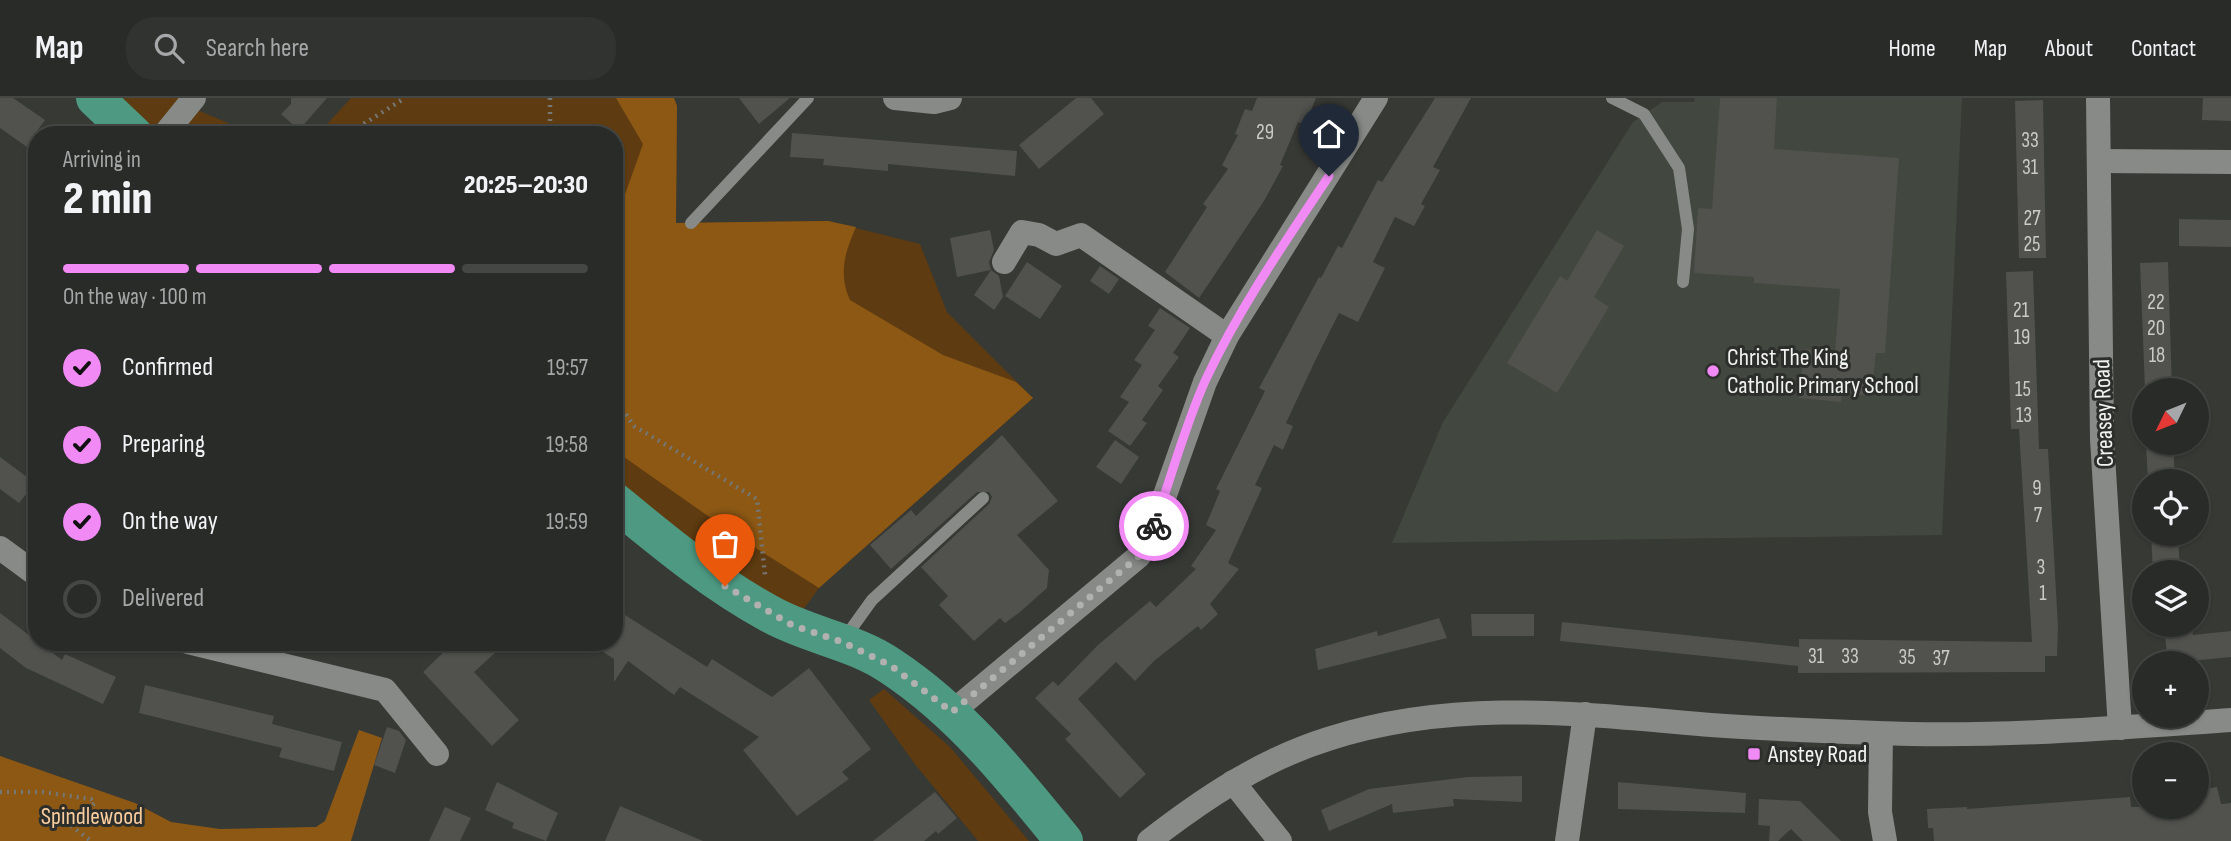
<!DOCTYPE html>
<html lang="en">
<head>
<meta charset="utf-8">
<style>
  body { margin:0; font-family:"Sofia Sans Condensed",sans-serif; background:#313330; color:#f1f3f6; height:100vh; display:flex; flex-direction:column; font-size:26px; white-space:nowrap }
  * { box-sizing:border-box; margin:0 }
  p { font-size:23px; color:#a5a7a8 }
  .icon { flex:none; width:38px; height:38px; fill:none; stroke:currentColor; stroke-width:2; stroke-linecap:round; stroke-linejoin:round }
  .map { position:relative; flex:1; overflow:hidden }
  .drawer { position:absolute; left:28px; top:28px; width:595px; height:525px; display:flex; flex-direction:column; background:#292b28; border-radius:28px; box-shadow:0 2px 5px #0004,0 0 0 2px #454745 }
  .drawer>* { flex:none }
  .needle { width:46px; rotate:227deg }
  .controls { position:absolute; left:2132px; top:280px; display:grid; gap:14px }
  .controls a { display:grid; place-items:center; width:77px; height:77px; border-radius:50%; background:#292b28; box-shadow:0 2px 5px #0004,0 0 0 2px #454745; font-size:35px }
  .pin { position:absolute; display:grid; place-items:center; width:60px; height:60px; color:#fff; margin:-72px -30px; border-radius:50% 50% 50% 0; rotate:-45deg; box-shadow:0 0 7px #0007 }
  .pin .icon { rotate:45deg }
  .courier { position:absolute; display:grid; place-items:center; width:70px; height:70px; margin:-35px; border:5px solid #f18af4; border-radius:50%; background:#fff; color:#222; box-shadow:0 2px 9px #0007 }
  .overview em { font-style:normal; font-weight:800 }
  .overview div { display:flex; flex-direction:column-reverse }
  .overview { display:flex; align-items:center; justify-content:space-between; height:119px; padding:0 35px }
  h1 { font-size:46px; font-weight:800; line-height:52px }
  .bar { display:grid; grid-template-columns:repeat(4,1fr); gap:10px 7px; align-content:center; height:84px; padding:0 35px }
  .bar i { height:9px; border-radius:5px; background:#454745 }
  .bar .selected { background:#f18af4 }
  .bar p { grid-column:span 4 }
  ol { padding:0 35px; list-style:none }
  li { display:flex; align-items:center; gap:21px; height:77px }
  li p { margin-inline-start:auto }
  li .icon { padding:7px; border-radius:50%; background:#f18af4; color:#111; stroke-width:4 }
  li:last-child { color:#a5a7a8 }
  li i { width:38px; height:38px; border:4px solid #454745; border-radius:50% }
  header { display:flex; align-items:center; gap:42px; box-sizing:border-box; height:98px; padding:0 35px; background:#292b28; border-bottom:2px solid #454745 }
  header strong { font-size:33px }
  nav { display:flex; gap:38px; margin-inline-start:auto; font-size:24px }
  .search { width:490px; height:63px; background:#313330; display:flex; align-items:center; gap:18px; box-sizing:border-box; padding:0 24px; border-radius:28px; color:#a5a7a8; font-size:26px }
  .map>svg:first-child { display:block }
  .built { fill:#42473f }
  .green { fill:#5e3b10 }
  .forest { fill:#8c5814 }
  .building { fill:#51514d }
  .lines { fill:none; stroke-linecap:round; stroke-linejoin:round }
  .path { stroke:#757774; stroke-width:4.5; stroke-dasharray:2 5; stroke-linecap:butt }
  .lane { stroke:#878a86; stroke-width:12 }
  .street { stroke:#878a86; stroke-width:24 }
  .primary { stroke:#4d9982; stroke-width:38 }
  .done { stroke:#b1b2af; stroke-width:7; stroke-dasharray:0 12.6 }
  .route { stroke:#f18af4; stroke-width:9 }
  .poi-dot { fill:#f18af4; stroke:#2c2e2b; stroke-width:2.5 }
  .labels { text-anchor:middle; stroke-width:6; stroke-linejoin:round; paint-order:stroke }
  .number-label { font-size:21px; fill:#cacac8 }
  .poi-label { font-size:24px; fill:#f2f3f1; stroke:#2c2e2b; text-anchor:start }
  .street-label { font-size:24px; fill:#f2f3f1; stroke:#2c2e2b }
  .park-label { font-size:24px; fill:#facd9e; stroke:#2c2e2b }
</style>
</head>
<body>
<header>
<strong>Map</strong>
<div class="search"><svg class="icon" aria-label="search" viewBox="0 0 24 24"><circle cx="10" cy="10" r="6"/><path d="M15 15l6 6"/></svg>Search here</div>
<nav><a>Home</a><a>Map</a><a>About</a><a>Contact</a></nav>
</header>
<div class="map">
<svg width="2231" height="743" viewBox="0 0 2231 743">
  <rect width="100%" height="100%" fill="#373935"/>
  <polygon class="built" points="1695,0 1962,0 1942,437 1392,445 1443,324 1633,24 1662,4 1694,4"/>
  <g class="green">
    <polygon points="95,0 180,0 188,8 256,37 134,37"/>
    <polygon points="351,0 674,0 677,8 676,125 828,123 920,146 947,214 1033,300 819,490 792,527 614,403 614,37 317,37"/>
    <polygon points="884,591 950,649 1029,743 978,743 914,665 869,602"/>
  </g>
  <g class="forest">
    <path d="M616 0H674L677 8 676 125 828 123 856 129C845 154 838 176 850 202L943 257 1016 284 1033 300 819 490 735 437 614 352V109L623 102 643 46Z"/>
    <polygon points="359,632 382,640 351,743 0,743 0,658 135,705 171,724 220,731 316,729 325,723"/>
  </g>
  <g class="building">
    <polygon points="0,0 13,0 45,22 37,33 37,56 0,30"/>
    <polygon points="291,0 327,0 299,32 281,16 291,6"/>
    <polygon points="739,0 790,0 759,26"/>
    <polygon points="1076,0 1091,0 1104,16 1039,71 1019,47"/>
    <polygon points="1257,0 1316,0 1305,27 1298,24 1280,67 1283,68 1264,103 1199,200 1165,174 1207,109 1203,106 1228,71 1222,67 1238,37 1235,36 1245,11 1252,13"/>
    <polygon points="1435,0 1471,0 1433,69 1440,72 1421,106 1425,108 1414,128 1395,119 1373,164 1385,170 1358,224 1339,215 1315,263 1286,325 1293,328 1283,352 1274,347 1255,387 1262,390 1228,465 1239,471 1210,506 1218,516 1201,532 1198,528 1154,563 1135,583 1116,564 1078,601 1146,676 1120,700 1065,641 1071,636 1035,600 1053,583 1058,588 1098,547 1150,503 1156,509 1196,471 1191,468 1216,432 1206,427 1220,393 1216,391 1265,293 1259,290 1319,179 1321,180 1338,148 1342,150 1378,82 1382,84"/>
    <polygon points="1720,0 1777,0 1774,51 1899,60 1885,255 1876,255 1871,298 1842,295 1841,304 1799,300 1804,251 1835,254 1840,191 1754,185 1754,179 1694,175 1698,110 1712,111"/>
    <polygon points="2203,0 2231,0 2231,23 2202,22"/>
    <polygon points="2043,2 2046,160 2019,160 2015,3"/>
    <polygon points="792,35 1017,53 1015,78 888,66 888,73 823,67 824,61 790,59"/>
    <polygon points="2179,121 2231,122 2231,149 2179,148"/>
    <polygon points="990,132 994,152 989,164 991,172 999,178 1003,199 994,212 974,197 991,172 957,179 950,140"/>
    <polygon points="1597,132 1624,148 1594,199 1609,209 1557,295 1507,265 1560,178 1567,183"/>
    <polygon points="1027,164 1062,188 1040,221 1005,198"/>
    <polygon points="2168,164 2172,292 2145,292 2140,165"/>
    <polygon points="1100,168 1119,181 1109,196 1090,183"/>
    <polygon points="2033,173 2039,351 2048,351 2058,529 2057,558 2045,558 2045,574 1798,575 1798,568 1560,543 1562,524 1799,549 1799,541 2032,544 2019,331 2011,331 2006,174"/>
    <polygon points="1160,210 1190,230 1173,255 1179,259 1158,288 1163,292 1142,322 1147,325 1130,348 1108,333 1129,304 1120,299 1142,267 1134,262 1155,232 1148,228"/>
    <polygon points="1002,337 1058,403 1017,437 1049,472 1047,490 1020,514 1005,525 1000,520 974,543 939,507 948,498 921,469 989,406 992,399 989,394 977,394 891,471 870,447 911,412 916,418"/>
    <polygon points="1115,342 1139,359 1121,386 1096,369"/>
    <polygon points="2146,345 2173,345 2175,383 2148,383"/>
    <polygon points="0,359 35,385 19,405 0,391"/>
    <polygon points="2151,436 2178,436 2180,474 2153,474"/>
    <polygon points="614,510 707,569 712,561 772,599 809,570 871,651 842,674 849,681 797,718 743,652 759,639 680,589 674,597 628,563 614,584 614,561 588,544 614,544"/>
    <polygon points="0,515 62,562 65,556 116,579 103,606 26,570 0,550"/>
    <polygon points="1471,516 1534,516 1534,538 1472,538"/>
    <polygon points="1439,520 1447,540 1318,572 1315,551 1377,533 1378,538"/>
    <polygon points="2192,527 2193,537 2231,533 2231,559 2168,565 2164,529"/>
    <polygon points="454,544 507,544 474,574 519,622 492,648 423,574"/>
    <polygon points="145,587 274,618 272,626 342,644 334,673 279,659 282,650 139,615"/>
    <polygon points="387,629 399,633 406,642 395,675 374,667"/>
    <polygon points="1522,678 1522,704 1453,701 1454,708 1393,715 1392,706 1329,733 1321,712 1369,691 1468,679"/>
    <polygon points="497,684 558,715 546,743 512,730 514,725 485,712"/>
    <polygon points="1618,684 1746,695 1745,715 1618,711"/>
    <polygon points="2217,689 2221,706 2231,705 2231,743 1934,743 1933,730 1928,730 1927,711 1967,709 1967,711 2130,699 2131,709 2196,709 2196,693"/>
    <polygon points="935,694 957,720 938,736 936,733 924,743 873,743"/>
    <polygon points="1759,701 1800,703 1841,743 1803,743 1791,731 1778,743 1769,743 1770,728 1758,727"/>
    <polygon points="620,708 703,743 605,743"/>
    <polygon points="445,709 471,720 460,743 429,743"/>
  </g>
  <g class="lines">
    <g class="path">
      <polyline points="550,0 550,37"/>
      <polyline points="346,37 405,0"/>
      <polyline points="614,299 634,328 757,401 765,477"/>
      <polyline points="0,694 43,694 91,701 95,705 69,726 91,743"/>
    </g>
    <g class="lane">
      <polyline points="1612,0 1644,16 1679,70 1688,131 1683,184"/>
      <polyline points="691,125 808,0"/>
      <polyline points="844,541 872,502 983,400"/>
    </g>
    <g class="street">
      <polyline points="895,0 934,4 950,0"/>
      <polyline points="2098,0 2102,341 2120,630"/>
      <polyline points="164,37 194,0"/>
      <polyline points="2099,63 2231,64"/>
      <polyline points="1004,164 1022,134 1039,137 1056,146 1081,137 1227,238"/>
      <polyline points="0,450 37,477"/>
      <polyline points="188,544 385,592 437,656"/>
      <polyline points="952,614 1139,458 1148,445 1205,284 1227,238 1376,0"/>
      <polyline points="1881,636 1880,714 1885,743"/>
      <polyline points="1233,684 1280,743"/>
      <path d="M1149 743C1203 701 1261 662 1328 641 1456 600 1580 616 1711 627 1766 631 1823 633 1878 635 1996 640 2114 630 2231 622"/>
      <polyline points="1567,743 1585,616"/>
    </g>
    <g class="primary">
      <polyline points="95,0 134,37"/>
      <path d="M614 403C664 444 713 485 770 516 809 538 855 543 892 569 961 615 1012 679 1064 743"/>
    </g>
  </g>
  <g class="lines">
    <polyline class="done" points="725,488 792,527 842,544 890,567 952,614 1139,458 1154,428"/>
    <path class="route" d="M1154 428C1171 380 1185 327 1206 281 1240 209 1285 144 1329 78"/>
  </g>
  <g class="poi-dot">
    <circle cx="1713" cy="273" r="7"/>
    <rect x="1747" y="649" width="14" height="14" rx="3.5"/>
  </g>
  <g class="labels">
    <g class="number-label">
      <text x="1265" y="41">29</text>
      <text x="2030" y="49">33</text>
      <text x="2030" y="76">31</text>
      <text x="2032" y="127">27</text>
      <text x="2032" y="153">25</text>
      <text x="2156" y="211">22</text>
      <text x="2021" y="219">21</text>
      <text x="2156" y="237">20</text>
      <text x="2022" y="246">19</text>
      <text x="2157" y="264">18</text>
      <text x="2023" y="298">15</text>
      <text x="2024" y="324">13</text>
      <text x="2037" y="397">9</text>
      <text x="2038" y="424">7</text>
      <text x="2041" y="476">3</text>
      <text x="2043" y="502">1</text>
      <text x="1816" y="565">31</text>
      <text x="1850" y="565">33</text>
      <text x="1907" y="566">35</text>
      <text x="1941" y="567">37</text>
    </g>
    <g class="poi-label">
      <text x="1727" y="267">Christ The King<tspan x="1727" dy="28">Catholic Primary School</tspan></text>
      <text x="1768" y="664">Anstey Road</text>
    </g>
    <g class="street-label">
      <text transform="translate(2103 315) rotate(-92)" y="8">Creasey Road</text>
    </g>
    <g class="park-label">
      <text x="92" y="726">Spindlewood</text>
    </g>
  </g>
</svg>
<div class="controls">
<a><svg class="needle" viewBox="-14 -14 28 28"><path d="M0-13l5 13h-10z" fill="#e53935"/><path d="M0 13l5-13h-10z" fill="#a5a7a8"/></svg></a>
<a><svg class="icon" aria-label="locate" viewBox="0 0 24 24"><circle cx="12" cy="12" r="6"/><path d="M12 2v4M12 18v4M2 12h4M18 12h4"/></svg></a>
<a><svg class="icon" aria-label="layers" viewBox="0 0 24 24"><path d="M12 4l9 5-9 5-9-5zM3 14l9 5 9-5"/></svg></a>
<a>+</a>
<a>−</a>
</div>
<div class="pin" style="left:725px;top:488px;background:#ea580c"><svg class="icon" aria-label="bag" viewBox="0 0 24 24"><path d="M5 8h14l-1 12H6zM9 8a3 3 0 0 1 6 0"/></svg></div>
<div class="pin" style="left:1329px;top:78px;background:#1f2937"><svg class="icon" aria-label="home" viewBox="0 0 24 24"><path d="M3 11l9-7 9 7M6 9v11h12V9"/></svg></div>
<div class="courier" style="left:1154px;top:428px"><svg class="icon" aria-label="bike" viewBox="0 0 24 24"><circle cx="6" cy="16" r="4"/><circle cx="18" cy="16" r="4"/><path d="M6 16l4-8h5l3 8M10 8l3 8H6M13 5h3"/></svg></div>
<section class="drawer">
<div class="overview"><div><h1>2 min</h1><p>Arriving in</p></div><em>20:25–20:30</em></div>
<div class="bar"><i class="selected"></i><i class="selected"></i><i class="selected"></i><i></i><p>On the way · 100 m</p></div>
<ol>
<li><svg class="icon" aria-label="check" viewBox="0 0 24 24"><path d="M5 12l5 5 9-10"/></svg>Confirmed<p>19:57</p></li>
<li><svg class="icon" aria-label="check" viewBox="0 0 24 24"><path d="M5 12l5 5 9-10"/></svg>Preparing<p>19:58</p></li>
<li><svg class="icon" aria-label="check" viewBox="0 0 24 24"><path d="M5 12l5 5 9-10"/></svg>On the way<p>19:59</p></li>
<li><i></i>Delivered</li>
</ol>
</section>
</div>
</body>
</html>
